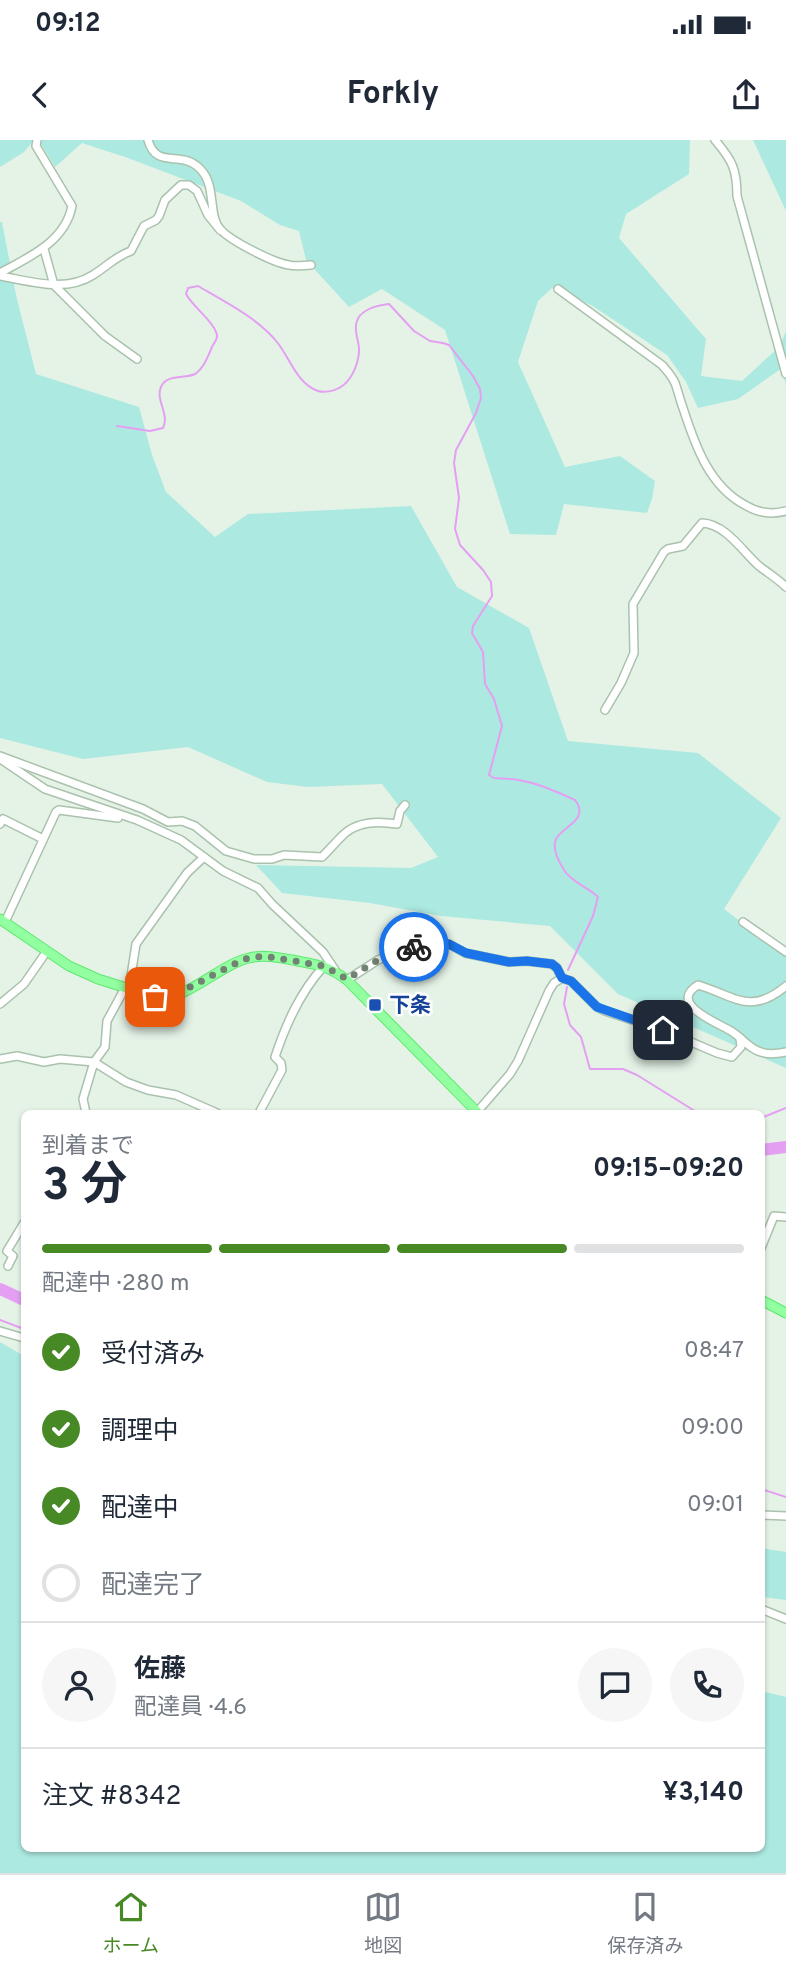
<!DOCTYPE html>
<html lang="ja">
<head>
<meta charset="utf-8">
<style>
  body { margin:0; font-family:Overpass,"Noto Sans JP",sans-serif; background:#f6f6f7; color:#1f2937; height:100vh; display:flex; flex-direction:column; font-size:26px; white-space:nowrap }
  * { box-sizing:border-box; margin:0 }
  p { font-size:23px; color:#747a83 }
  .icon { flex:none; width:38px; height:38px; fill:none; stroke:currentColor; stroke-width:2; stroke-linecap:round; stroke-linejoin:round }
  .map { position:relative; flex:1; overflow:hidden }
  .side { position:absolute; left:21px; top:970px; width:744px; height:742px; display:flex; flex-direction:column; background:#fff; border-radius:10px; box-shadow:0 2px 5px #0004 }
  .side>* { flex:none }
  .pin { position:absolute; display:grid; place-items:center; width:60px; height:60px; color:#fff; margin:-30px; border-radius:14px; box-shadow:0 4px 10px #0006 }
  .courier { position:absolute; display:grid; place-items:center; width:70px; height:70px; margin:-35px; border:5px solid #1a73e8; border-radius:50%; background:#fff; color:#222; box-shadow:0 2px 9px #0007 }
  .summary em { font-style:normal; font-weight:700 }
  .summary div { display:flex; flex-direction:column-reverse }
  .summary { display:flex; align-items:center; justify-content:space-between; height:119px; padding:0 21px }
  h1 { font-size:46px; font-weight:700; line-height:52px }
  .bar { display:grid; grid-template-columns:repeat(4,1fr); gap:10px 7px; align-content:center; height:84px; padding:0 21px }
  .bar i { height:9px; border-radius:5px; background:#e0e1e3 }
  .bar .selected { background:#468925 }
  .bar p { grid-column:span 4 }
  .line { display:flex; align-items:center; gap:18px; padding:0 21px; border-top:2px solid #e0e1e3 }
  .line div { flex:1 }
  .round { display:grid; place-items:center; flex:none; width:74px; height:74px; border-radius:37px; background:#f6f6f7 }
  ol { padding:0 21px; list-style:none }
  li { display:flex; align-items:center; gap:21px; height:77px }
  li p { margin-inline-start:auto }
  li .icon { padding:7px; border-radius:50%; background:#468925; color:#fff; stroke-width:4 }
  li:last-child { color:#747a83 }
  li i { width:38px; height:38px; border:4px solid #e0e1e3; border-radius:50% }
  .status { display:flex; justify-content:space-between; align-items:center; height:49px; padding:0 35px; background:#fff; direction:ltr }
  .status svg { height:19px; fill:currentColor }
  header { display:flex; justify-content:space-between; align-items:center; height:91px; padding:0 21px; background:#fff; font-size:32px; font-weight:700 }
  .menu { display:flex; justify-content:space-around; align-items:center; height:98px; border-top:2px solid #e0e1e3; background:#fff; font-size:19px; color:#747a83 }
  .menu a { display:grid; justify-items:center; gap:4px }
  .menu .selected { color:#468925 }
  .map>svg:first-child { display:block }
  .green { fill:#ace9e1 }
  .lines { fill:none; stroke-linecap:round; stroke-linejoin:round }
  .stream { stroke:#e49ff2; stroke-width:2 }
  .river { stroke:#e49ff2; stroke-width:12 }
  .minor-casing { stroke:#aac2ad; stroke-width:10 }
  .major-casing { stroke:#5fe770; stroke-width:11 }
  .minor { stroke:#fff; stroke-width:7 }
  .major { stroke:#92ffa1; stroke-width:9 }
  .done { stroke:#728273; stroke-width:7; stroke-dasharray:0 12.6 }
  .route { stroke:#1a73e8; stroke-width:9 }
  .transit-dot { fill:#1a4fb4; stroke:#fff; stroke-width:2.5 }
  .labels { text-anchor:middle; stroke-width:5; stroke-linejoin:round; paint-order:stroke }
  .transit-label { font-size:21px; font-weight:bold; fill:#164399; stroke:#fff; text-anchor:start }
</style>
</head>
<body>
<div class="status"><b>09:12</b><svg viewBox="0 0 49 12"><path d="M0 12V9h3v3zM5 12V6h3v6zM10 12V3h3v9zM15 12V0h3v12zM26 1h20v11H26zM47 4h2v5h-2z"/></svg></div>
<header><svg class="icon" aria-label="back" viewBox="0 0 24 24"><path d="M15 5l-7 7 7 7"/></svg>Forkly<svg class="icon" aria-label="share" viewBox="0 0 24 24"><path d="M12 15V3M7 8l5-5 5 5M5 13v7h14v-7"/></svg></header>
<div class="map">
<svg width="786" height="1733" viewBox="0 0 786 1733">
  <rect width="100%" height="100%" fill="#e5f3e7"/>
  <g class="green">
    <polygon points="0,0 34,0 24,12 0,27"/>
    <polygon points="41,0 690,0 689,34 626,74 619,98 706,199 701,236 742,241 780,206 786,191 786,245 782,228 738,259 698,268 686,242 667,215 591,165 552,148 538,161 518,222 565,327 620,316 655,341 652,359 647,373 564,364 556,395 510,394 445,190 382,149 349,167 306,120 299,91 280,85 241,61 128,18 82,3 55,27 41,4"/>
    <polygon points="753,0 786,0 786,71"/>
    <polygon points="0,82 2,82 16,155 36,234 139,267 152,315 166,352 215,397 248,374 411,366 457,447 529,488 568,601 698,613 781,678 724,769 786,816 786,928 618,854 550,786 441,776 370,763 282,753 256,725 411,728 438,717 382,644 308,647 267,642 188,607 83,619 0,598"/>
    <polygon points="0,1202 24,1216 24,1708 761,1708 761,1551 786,1557 786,1733 0,1733"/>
    <polygon points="761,1408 786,1412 786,1460 761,1457"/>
  </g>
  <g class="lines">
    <g class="stream">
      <path d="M117 286 150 291 163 288C170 274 155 260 161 247 166 234 185 239 195 234 204 228 208 216 212 207 215 201 219 198 216 192 212 180 193 167 186 154L188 148 198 146C224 161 259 179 277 202 290 218 297 244 318 251 324 253 334 251 339 248 351 242 358 225 359 212 360 205 356 197 356 190 354 171 373 166 389 164L414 191 430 201 443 203 449 205 473 236 480 249 481 258 476 273 456 310 454 323 459 358 455 389 460 405 483 430 491 442 492 456 473 486 472 493 483 512 485 544 494 559 502 586 489 635 494 638C529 639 544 646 575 660 590 680 563 686 556 699 552 708 559 722 564 730 571 742 588 747 598 757L593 776 568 830"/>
      <polyline points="567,847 564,864 570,885 581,897 590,929 623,929 637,935 698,973"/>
      <polyline points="761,978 786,968"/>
      <polyline points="0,1180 24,1189"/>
      <polyline points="761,1349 786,1357"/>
    </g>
    <g class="river">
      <polyline points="761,1010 786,1007"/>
      <polyline points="0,1149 24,1160"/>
    </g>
    <g class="minor-casing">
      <g id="minor">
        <path d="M148 0C156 29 179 11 197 26 213 39 210 57 214 76 215 80 218 87 221 90 231 101 274 123 289 125 296 127 304 125 311 125"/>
        <path d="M715 0C732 20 737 29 737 56L786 234"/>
        <polyline points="44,109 54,145 105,196 137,219"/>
        <path d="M0 133C29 117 65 102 72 66L36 6 37 0"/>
        <path d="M0 136C30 141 65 153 93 135 106 127 116 116 131 111L144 86 156 80 159 76 165 60 181 45H189L197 51 208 75 220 90"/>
        <path d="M558 149 662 225C667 231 672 236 675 243 678 251 680 260 683 268 695 305 709 346 745 365 758 373 771 375 786 371"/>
        <path d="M605 570 621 543 634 513 633 464 664 412 668 409 683 406 702 383C726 384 743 412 759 426 768 433 778 439 786 447"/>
        <path d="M0 616 143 669 168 682 182 681 195 686 226 711 254 719H272L284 715 322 717C329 710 335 703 342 696 356 681 379 681 397 684L400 671 405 665"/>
        <polyline points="2,620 45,649 137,680 181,700 223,731 258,748 272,764 323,812 337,833"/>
        <polyline points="0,684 3,679 43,699"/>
        <polyline points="5,782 56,672 59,670 118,678"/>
        <polyline points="743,782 786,812"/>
        <polyline points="347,840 378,820 409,807 433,804 449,804 465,813 509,822 527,821 552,824 557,828 562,838 571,841 597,867 605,871 663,890 717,913 732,917 741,907 740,898"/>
        <path d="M786 846C750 876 735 856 698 845 667 864 718 883 731 891 741 897 748 907 758 911 768 915 776 914 786 912"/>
        <polyline points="129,849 136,804 187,733 204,717"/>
        <polyline points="0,864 24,844 47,811"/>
        <polyline points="0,919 17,916 44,922 60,919 94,922 126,942 148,950 176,955 217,973"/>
        <polyline points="477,972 510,934 518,921 549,851 554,843 562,838"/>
        <polyline points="86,973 83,959 94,922 105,907 107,881 125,848"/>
        <path d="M259 973 282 930 281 923 275 917C286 884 300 852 324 826"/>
        <polyline points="761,1108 774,1076 786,1077"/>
        <polyline points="8,1126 13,1116 7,1111 24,1083"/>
        <polyline points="0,1191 24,1198"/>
        <polyline points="761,1375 786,1376"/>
        <polyline points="761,1469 786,1479"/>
      </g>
    </g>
    <g class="major-casing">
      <g id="major">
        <path d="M0 779 69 826 98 839 155 857C187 862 218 825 249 818 265 814 281 818 297 821 319 825 328 826 347 840L478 973"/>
        <polyline points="761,1160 786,1173"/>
      </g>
    </g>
    <use href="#minor" class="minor"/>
    <use href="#major" class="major"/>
  </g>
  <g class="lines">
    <polyline class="done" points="155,857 163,858 171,857 244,819 264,816 324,826 347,839 378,820 414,807"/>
    <polyline class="route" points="414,807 449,804 466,813 509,822 527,821 552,824 557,828 562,838 571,841 597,867 663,890"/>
  </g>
  <rect class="transit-dot" x="368" y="858" width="14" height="14" rx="3.5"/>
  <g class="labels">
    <g class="transit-label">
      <text x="389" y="872">下条</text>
    </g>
  </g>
</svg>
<div class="pin" style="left:155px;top:857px;background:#ea580c"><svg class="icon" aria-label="bag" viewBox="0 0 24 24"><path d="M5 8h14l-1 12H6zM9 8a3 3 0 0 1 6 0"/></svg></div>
<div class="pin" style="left:663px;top:890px;background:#1f2937"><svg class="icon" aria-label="home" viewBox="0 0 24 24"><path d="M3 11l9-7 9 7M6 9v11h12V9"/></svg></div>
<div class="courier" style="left:414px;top:807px"><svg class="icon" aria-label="bike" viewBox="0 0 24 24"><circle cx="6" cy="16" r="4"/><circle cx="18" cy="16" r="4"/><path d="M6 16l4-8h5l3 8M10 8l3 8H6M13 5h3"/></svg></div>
<section class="side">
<div class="summary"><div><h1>3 分</h1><p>到着まで</p></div><em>09:15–09:20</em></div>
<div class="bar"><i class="selected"></i><i class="selected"></i><i class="selected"></i><i></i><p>配達中 · 280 m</p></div>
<ol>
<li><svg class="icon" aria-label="check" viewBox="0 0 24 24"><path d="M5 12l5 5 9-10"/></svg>受付済み<p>08:47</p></li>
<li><svg class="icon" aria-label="check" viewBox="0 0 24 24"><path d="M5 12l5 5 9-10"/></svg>調理中<p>09:00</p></li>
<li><svg class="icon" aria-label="check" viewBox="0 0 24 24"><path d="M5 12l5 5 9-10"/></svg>配達中<p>09:01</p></li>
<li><i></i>配達完了</li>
</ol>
<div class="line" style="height:126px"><a class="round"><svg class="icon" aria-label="person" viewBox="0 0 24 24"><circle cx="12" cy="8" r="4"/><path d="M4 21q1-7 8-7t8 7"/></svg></a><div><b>佐藤</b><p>配達員 · 4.6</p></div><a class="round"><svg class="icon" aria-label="chat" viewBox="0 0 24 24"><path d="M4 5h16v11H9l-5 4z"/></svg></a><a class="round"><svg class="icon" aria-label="phone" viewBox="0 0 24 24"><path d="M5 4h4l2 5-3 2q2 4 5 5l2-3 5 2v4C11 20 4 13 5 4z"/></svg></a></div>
<div class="line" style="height:91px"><div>注文 #8342</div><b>¥3,140</b></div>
</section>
</div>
<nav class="menu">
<a class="selected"><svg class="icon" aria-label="home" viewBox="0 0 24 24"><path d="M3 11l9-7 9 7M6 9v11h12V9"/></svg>ホーム</a>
<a><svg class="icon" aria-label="map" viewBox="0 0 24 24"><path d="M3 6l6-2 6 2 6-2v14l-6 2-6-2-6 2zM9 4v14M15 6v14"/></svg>地図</a>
<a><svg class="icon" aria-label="saved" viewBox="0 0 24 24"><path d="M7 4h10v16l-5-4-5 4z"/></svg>保存済み</a>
</nav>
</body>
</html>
